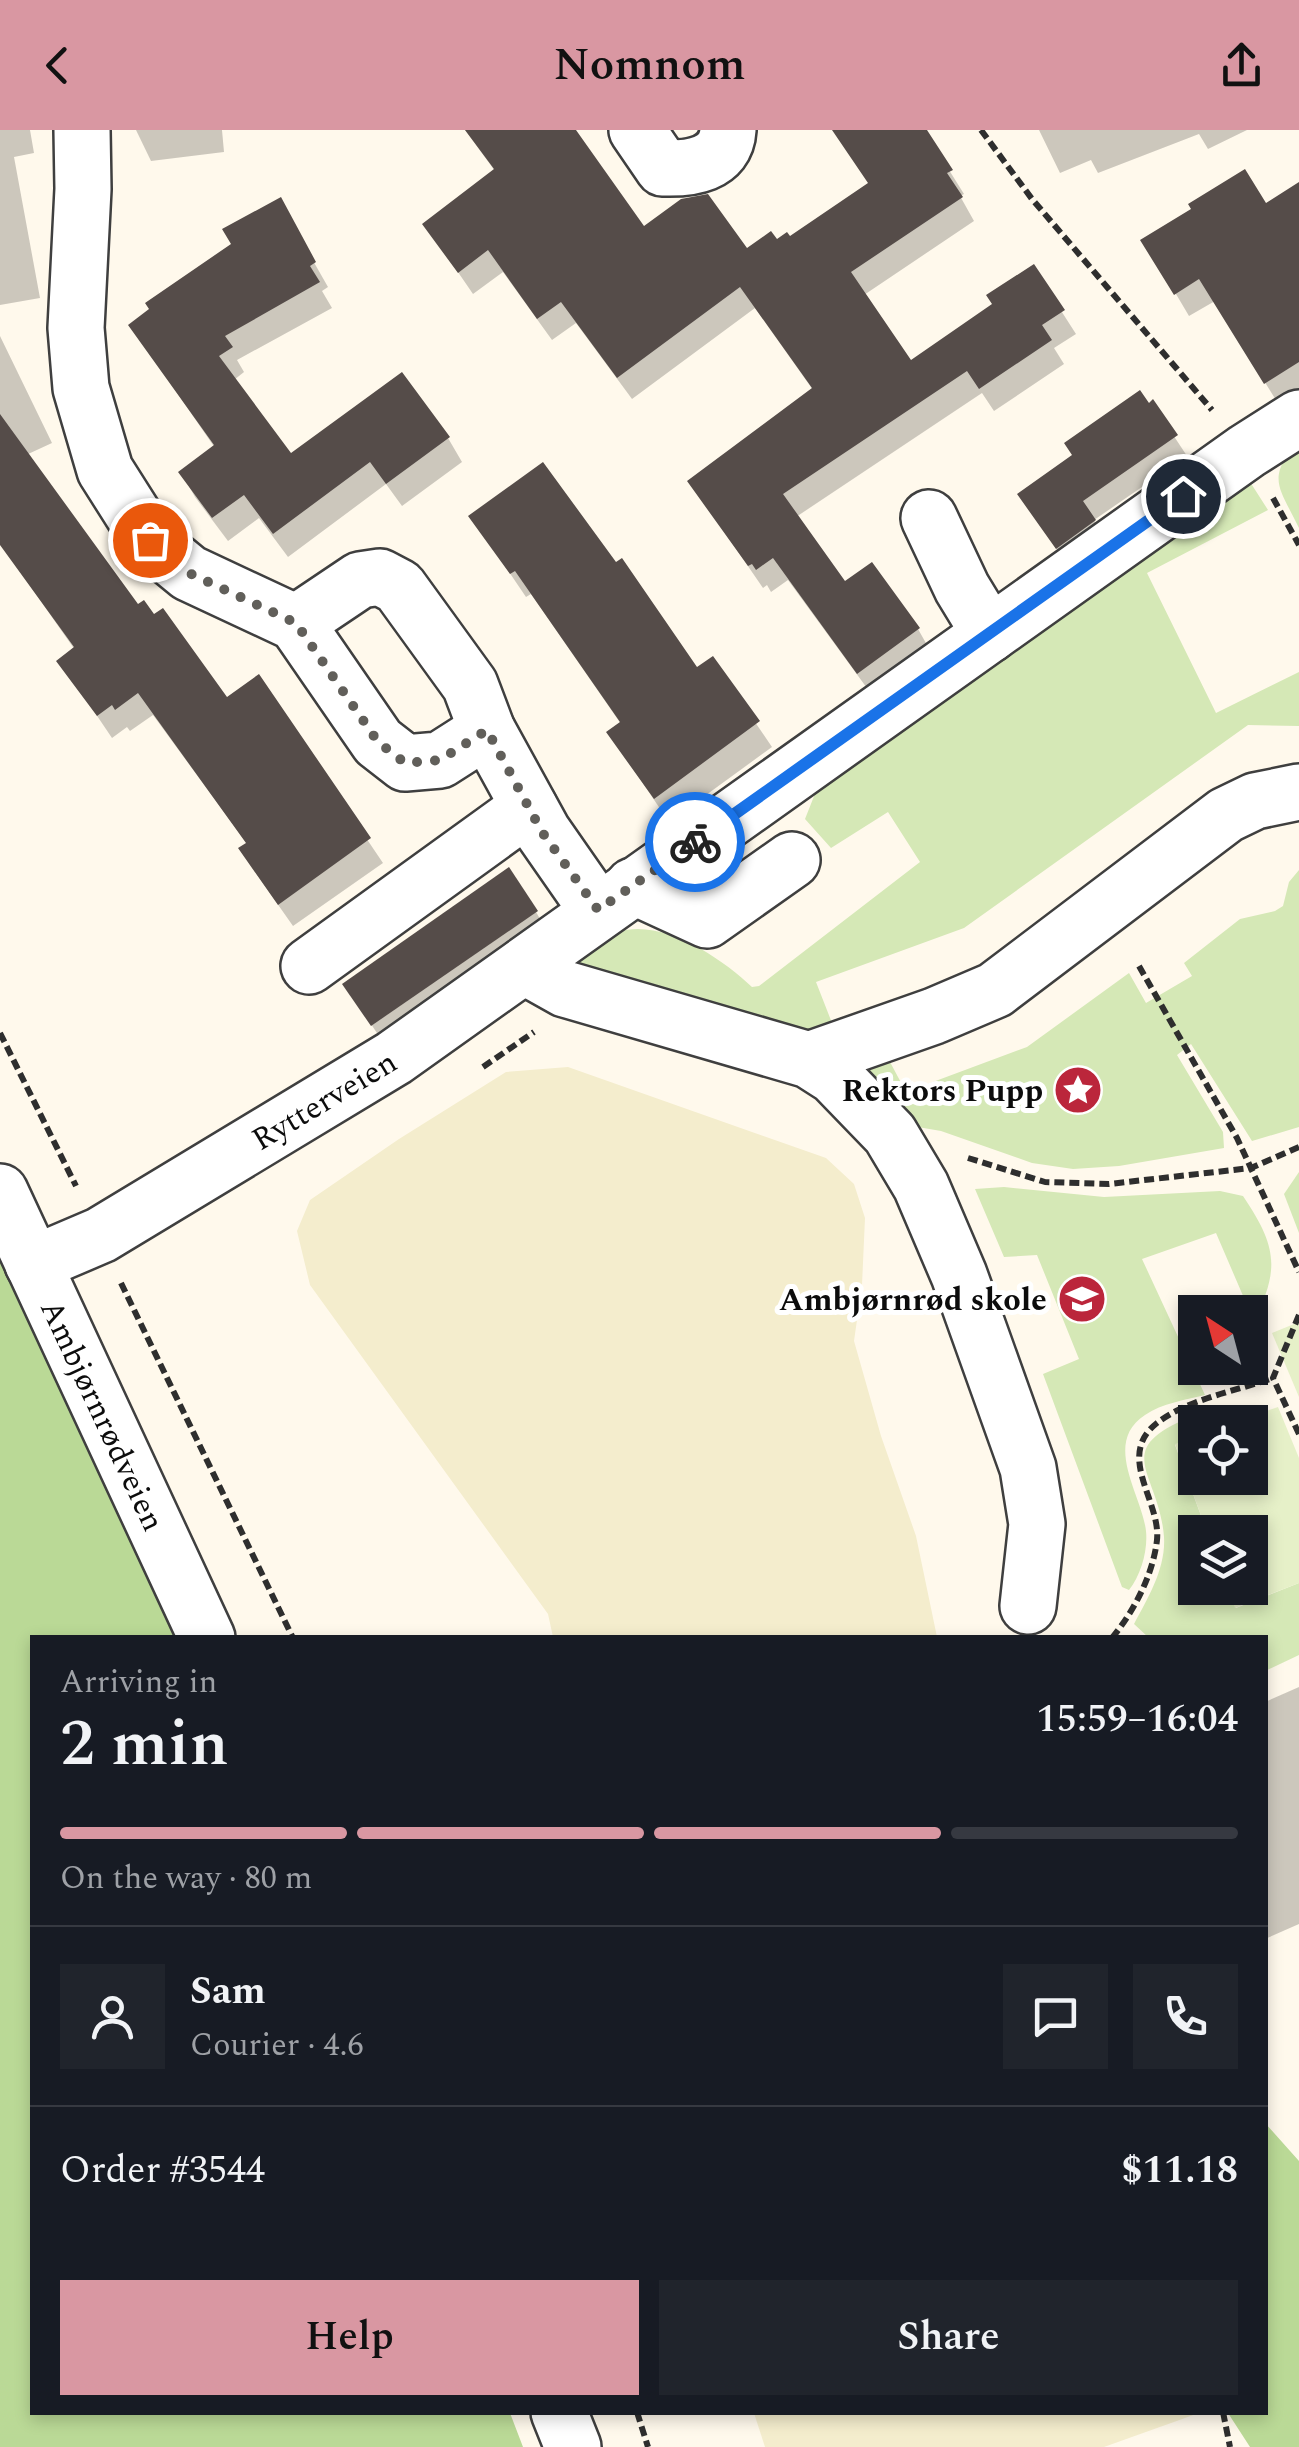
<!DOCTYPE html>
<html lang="en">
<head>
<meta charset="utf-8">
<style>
  body { margin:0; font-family:Spectral,serif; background:#20242c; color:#f1f3f6; height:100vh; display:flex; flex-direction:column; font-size:38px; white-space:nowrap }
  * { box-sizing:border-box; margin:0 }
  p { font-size:32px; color:#9ea1a6 }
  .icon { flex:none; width:55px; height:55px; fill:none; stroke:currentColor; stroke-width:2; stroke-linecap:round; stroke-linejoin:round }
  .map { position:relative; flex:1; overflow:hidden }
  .sheet { position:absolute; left:30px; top:1505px; width:1238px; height:780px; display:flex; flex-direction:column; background:#171b24; border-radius:0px; box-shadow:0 5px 15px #0003 }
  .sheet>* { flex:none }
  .needle { width:65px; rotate:324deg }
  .tools { position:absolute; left:1178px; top:1165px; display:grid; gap:20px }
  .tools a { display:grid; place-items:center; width:90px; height:90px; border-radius:0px; background:#171b24; box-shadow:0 5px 15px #0003; font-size:50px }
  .pin { position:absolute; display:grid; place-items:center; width:85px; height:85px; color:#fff; margin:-42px; border:5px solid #fff; border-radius:50%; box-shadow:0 2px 10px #0007 }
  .courier { position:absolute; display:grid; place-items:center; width:100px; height:100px; margin:-50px; border:8px solid #1a73e8; border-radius:50%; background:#fff; color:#222; box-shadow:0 2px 12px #0007 }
  .summary em { font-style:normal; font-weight:600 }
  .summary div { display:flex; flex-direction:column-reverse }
  .summary { display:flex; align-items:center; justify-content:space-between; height:170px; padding:0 30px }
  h1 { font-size:65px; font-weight:600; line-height:75px }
  .bar { display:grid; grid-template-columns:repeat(4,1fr); gap:15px 10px; align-content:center; height:120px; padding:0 30px }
  .bar i { height:12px; border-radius:8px; background:#363941 }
  .bar .on { background:#d997a2 }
  .bar p { grid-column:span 4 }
  .line { display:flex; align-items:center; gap:25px; padding:0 30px; border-top:2px solid #363941 }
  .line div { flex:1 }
  .round { display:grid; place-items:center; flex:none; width:105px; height:105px; border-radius:0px; background:#20242c }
  .cta { display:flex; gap:20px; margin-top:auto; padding:20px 30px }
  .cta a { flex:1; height:115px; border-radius:0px; background:#d997a2; color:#111; font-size:40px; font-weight:600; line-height:115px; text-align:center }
  .cta a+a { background:#20242c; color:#f1f3f6 }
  header { display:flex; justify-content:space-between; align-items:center; height:130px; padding:0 30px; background:#d997a2; color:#111; font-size:45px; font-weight:600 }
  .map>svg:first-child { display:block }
  .farmland { fill:#f4edcd }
  .green { fill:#d5e8b6 }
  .forest { fill:#bad996 }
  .pitch { fill:#e6f0c8 }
  .shadow { fill:#0003 }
  .building { fill:#554c49 }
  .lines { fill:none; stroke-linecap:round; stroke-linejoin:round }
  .minor-casing { stroke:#3f3f3f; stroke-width:60 }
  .path { stroke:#2e2e2e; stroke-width:6; stroke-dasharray:10 5; stroke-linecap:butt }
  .minor { stroke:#fff; stroke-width:55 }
  .done { stroke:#615f5a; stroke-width:10; stroke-dasharray:0 18 }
  .route { stroke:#1a73e8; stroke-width:12 }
  .labels { text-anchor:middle; stroke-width:10; stroke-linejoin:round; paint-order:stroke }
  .poi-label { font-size:32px; font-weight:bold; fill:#0c0c0c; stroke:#fff; text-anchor:end }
  .street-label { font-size:32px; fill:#0c0c0c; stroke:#fff }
</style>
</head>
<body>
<header><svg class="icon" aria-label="back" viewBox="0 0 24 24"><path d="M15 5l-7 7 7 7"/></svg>Nomnom<svg class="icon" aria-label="share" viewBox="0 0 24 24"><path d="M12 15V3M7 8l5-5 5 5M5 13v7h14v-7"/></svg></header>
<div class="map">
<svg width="1299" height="2317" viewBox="0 0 1299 2317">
  <rect width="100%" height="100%" fill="#fff9ec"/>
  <g class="farmland">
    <polygon points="568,937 826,1028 854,1054 865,1088 862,1155 854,1211 881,1306 916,1406 937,1507 553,1507 548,1484 310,1155 297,1101 310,1070 399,1009 506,942"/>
    <polygon points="754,2283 754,2282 1199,2283 1104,2317 765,2317"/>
  </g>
  <g class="green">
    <path d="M1299 308V398C1277 353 1267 350 1299 308Z"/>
    <path d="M1244 351 1252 355 1268 380 1147 443 1216 583 1299 542V596L1248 595 964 798 816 852 832 893 804 904 584 842 571 831C585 821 602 806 618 802 663 788 721 828 752 857L759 856 920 732 888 682 831 718 805 689 824 641Z"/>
    <polygon points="1299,740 1299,997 1252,1011 1191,914 1177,925 1223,1002 1224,1018 1119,1036 1073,1039 1032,1033 941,1001 912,996 853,935 882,917 906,962 1027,917 1129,843 1146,873 1192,846 1184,833 1240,789 1275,781 1283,776 1289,752"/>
    <polygon points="1299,1042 1299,1103 1284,1064"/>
    <path d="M1004 1057 1104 1067 1220 1061 1243 1066C1278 1118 1280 1140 1252 1195L1250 1182 1216 1103 1142 1129 1205 1265C1186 1270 1162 1273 1145 1285 1102 1313 1142 1365 1146 1401 1148 1420 1141 1445 1129 1460L1122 1457 1043 1244 1079 1229 1037 1125 1004 1127 975 1059Z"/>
    <path d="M1198 1284 1209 1292H1195V1307L1175 1315 1207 1402H1195V1458H1228L1236 1478 1299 1453V1525L1265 1541V1508L1148 1507 1134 1494C1148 1468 1166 1438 1164 1407 1159 1340 1106 1319 1198 1284Z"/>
  </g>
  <g class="forest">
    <polygon points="0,1122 182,1507 32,1508 32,2282 510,2283 523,2317 0,2317"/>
    <polygon points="1265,1993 1299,2031 1299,2317 1250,2317 1228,2283 1265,2282"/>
  </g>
  <g class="pitch">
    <polygon points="1299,1192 1299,1267 1272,1203"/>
    <polygon points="1278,1277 1299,1328 1299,1453 1235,1478 1228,1458 1250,1458 1250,1402 1207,1402 1175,1314 1195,1307 1195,1348 1250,1348 1250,1292 1235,1292"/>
  </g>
  <g class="shadow">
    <polygon points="0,0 30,0 34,23 14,27 40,168 0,175"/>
    <polygon points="136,0 222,0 224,22 151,31"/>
    <polygon points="465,0 570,0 644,99 747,122 789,109 870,55 856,0 924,0 964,64 960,66 974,91 864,165 910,233 995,175 1033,137 1076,204 1054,218 1064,234 994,281 982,263 796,387 845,454 918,499 931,522 872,565 788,450 771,462 767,455 763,458 690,352 813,260 755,178 632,269 576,193 552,210 503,142 473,164 425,94 495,41"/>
    <polygon points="1039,0 1247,0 1208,19 1199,4 1098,43 1091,30 1060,43"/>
    <polygon points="1299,55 1299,263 1279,275 1215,171 1189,186 1144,110 1265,76"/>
    <polygon points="283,78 328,157 322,161 332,178 237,230 244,242 234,250 290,327 448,308 462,332 402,376 386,354 288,427 259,388 228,411 195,367 181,342 215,318 131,196"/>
    <polygon points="0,206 52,313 26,325 137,478 227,570 258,548 383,733 293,796 255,742 248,715 153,585 130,601 127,597 112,608 60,531 75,520 0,413"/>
    <polygon points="1152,273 1187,326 1094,390 1106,410 1069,436 1032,384 1075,327"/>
    <polygon points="471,386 615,436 697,540 712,529 772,617 669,692 609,603 621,594 531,464 526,467"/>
    <polygon points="536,782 543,794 379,906 352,866"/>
    <polygon points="1299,1557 1299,1794 1265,1809 1265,1572"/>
  </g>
  <g class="building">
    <polygon points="465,0 576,0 644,96 681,69 708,64 747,118 771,101 777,109 787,102 790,106 868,53 832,0 927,0 953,40 947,43 963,67 851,142 911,230 992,174 986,165 1034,134 1065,180 1042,195 1052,210 979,259 967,241 783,364 845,451 872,432 920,498 857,544 773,428 756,440 752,434 748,436 687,351 812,258 740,157 617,248 561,172 537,189 488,120 458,143 422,94 494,39"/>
    <polygon points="1245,39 1266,73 1299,52 1299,232 1264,254 1199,149 1174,165 1140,110 1191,79 1188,74"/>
    <polygon points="281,67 316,132 310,136 320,152 225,206 233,217 219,226 291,323 402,242 450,307 386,354 370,332 273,404 244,365 212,388 178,342 214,315 128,195 149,179 145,173 231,114 222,99"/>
    <polygon points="1140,260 1149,273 1153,269 1178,305 1083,371 1096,390 1056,419 1017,364 1072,325 1064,313"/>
    <polygon points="0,284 138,474 144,470 154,484 163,478 227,567 259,544 371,708 278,775 238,718 246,713 138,563 115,580 112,575 97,586 56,531 74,517 0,415"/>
    <polygon points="543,332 616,432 622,428 697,537 713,526 760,591 654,669 606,602 620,592 515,441 510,444 468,386"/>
    <polygon points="509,737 538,781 371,896 342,854"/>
  </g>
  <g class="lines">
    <g class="minor-casing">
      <g id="minor">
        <polyline points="82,0 83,59 76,198 81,258 105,340 150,411 189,443 296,493 378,612 405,633 440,630 487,600"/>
        <path d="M637 0 663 38C690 39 726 35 728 0"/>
        <polyline points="929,388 962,458 990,504"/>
        <polyline points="296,493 360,450 380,447 399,457 470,555 487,600 543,702 598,781"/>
        <polyline points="633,756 707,790 792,730"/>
        <polyline points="309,836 529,677"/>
        <polyline points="524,836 565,859 809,930 834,946 890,1004 921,1056 959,1145 1028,1338 1037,1394 1028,1476"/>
        <polyline points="809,930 934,886 995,860 1226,685 1255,671 1299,662"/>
        <polyline points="0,1062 207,1508"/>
        <polyline points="33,1134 101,1105 394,928 1247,321 1299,288"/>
        <polyline points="559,2282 573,2317"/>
      </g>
    </g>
    <g class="path">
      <polyline points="981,0 1032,69 1212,280"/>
      <polyline points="1273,368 1299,415"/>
      <polyline points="1139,836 1237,1008 1299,1142"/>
      <polyline points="0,903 76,1056"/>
      <polyline points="483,937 534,902"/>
      <polyline points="968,1028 1045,1052 1109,1054 1251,1038 1299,1017"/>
      <polyline points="121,1153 293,1508"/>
      <polyline points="1299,1185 1273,1248 1299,1304"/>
      <path d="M1112 1508C1134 1481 1153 1445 1157 1410 1161 1371 1115 1326 1157 1293 1188 1269 1236 1261 1273 1248"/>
      <polyline points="637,2282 648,2317"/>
      <polyline points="1223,2282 1230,2317"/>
    </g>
    <use href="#minor" class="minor"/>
  </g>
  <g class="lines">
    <polyline class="done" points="150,410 189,443 296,493 378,612 405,633 440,630 487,600 542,702 598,780 695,712"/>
    <polyline class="route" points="695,712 1183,366"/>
  </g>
  <defs>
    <g id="sight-disc" transform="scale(2.5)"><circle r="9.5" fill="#bb263b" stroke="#fff"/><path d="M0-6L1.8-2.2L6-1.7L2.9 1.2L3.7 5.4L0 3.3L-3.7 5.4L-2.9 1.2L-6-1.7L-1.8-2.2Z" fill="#fff"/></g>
    <g id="school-disc" transform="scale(2.5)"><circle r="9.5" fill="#bb263b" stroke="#fff"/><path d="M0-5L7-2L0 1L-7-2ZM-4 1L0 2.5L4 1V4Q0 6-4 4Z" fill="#fff"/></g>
  </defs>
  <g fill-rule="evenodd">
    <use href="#sight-disc" x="1078" y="960"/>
    <use href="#school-disc" x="1082" y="1169"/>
  </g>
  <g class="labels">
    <g class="poi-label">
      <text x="1043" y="971">Rektors Pupp</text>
      <text x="1047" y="1180">Ambjørnrød skole</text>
    </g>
    <g class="street-label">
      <text transform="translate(324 970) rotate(-31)" y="11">Rytterveien</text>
      <text transform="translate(103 1285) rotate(65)" y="11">Ambjørnrødveien</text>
    </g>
  </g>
</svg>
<div class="tools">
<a><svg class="needle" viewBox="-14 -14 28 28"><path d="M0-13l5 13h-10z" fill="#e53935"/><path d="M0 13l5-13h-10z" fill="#9ea1a6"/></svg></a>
<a><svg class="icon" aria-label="locate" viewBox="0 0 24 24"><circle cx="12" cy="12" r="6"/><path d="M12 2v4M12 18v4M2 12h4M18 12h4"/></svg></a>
<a><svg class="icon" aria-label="layers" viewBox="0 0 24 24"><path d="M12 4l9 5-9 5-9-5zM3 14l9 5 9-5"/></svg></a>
</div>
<div class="pin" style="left:150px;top:410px;background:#ea580c"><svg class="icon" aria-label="bag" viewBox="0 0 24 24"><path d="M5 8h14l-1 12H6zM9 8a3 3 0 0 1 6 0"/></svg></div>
<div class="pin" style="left:1183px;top:366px;background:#1f2937"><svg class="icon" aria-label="home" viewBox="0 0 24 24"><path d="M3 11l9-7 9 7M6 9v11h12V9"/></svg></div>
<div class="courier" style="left:695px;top:712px"><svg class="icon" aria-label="bike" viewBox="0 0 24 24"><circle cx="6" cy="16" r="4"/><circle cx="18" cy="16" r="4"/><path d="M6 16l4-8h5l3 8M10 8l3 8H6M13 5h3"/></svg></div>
<section class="sheet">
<div class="summary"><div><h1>2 min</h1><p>Arriving in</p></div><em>15:59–16:04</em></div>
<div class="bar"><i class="on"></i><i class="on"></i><i class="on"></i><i></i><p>On the way · 80 m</p></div>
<div class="line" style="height:180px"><a class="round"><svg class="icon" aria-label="person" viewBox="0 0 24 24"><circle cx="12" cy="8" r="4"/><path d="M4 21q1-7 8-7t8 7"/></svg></a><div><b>Sam</b><p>Courier · 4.6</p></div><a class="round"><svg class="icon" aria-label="chat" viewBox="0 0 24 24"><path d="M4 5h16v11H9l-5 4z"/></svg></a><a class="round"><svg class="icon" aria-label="phone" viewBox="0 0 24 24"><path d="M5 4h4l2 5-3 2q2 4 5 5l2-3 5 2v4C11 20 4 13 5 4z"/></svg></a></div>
<div class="line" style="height:130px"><div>Order #3544</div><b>$11.18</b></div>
<div class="cta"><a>Help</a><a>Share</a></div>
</section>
</div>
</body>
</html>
